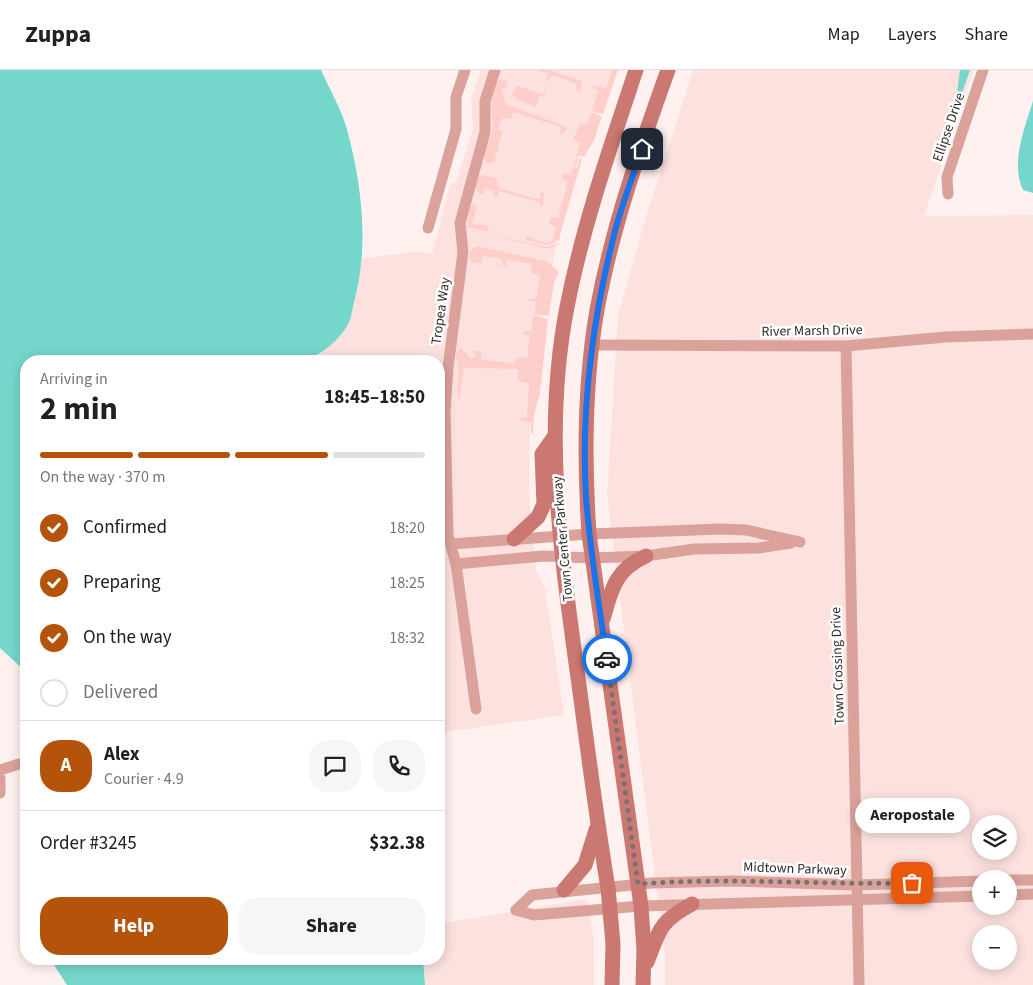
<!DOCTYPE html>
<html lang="en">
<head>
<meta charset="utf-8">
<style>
  body { margin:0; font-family:"Source Sans 3",sans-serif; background:#f6f6f6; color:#202124; height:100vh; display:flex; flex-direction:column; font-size:19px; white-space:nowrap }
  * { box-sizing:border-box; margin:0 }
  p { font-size:16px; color:#757577 }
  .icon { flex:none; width:28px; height:28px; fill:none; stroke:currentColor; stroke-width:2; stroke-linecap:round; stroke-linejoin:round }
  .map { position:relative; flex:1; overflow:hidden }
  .drawer { position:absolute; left:20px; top:285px; width:425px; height:610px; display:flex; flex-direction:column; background:#fff; border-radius:20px; box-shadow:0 2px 12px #0003 }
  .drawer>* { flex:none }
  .buttons { position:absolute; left:972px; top:745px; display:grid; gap:10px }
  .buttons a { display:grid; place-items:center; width:45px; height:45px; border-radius:50%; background:#fff; box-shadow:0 2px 12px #0003; font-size:25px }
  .pin { position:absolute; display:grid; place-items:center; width:42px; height:42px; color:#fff; margin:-21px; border-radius:10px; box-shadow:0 2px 8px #0006 }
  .courier { position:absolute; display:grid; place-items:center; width:50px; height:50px; margin:-25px; border:4px solid #1a73e8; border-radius:50%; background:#fff; color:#222; box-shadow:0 1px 6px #0007 }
  .bubble { position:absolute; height:35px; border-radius:18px; background:#fff; box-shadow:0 2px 12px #0003; font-size:16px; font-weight:700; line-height:35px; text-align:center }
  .head em { font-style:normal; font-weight:700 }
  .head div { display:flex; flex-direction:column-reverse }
  .head { display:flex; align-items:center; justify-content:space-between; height:85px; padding:0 20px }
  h1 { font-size:32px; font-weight:700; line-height:38px }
  .bar { display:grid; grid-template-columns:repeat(4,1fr); gap:8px 5px; align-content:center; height:60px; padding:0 20px }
  .bar i { height:6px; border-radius:4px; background:#e0e0e0 }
  .bar .selected { background:#b45309 }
  .bar p { grid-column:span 4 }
  .line { display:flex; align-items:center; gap:12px; padding:0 20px; border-top:1px solid #e0e0e0 }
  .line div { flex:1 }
  .round { display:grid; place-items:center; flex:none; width:52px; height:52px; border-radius:20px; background:#f6f6f6 }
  ol { padding:0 20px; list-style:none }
  li { display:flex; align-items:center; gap:15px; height:55px }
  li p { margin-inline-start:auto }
  li .icon { padding:5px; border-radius:50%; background:#b45309; color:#fff; stroke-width:4 }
  li:last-child { color:#757577 }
  li i { width:28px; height:28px; border:2px solid #e0e0e0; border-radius:50% }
  .button { display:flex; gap:10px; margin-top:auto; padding:10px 20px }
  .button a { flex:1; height:58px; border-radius:20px; background:#b45309; color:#fff; font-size:20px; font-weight:700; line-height:58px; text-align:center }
  .button a+a { background:#f6f6f6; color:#202124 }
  header { display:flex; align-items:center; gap:30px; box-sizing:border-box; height:70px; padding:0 25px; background:#fff; border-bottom:1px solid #e0e0e0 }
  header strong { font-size:24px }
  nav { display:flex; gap:28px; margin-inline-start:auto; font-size:18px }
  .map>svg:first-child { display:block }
  .built { fill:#fce1df; fill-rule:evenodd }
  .green { fill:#fecfca }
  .water { fill:#75d7cb }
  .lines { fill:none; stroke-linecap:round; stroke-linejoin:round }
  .minor { stroke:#dba29c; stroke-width:11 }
  .secondary { stroke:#ca7871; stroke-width:15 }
  .done { stroke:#79706f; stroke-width:5; stroke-dasharray:0 9 }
  .route { stroke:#1a73e8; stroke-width:6 }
  .labels { text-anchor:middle; stroke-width:5; stroke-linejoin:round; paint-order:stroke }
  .street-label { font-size:14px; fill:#312b2a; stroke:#fff }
</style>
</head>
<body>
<header>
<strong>Zuppa</strong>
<nav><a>Map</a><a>Layers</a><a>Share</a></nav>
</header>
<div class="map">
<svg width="1033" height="915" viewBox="0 0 1033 915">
  <rect width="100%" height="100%" fill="#fff1ef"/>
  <g class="built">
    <polygon points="481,0 614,0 590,69 580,85 559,160 537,275 530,343 529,427 536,500 545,518 564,645 439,663 439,291 306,291 320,285 357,223 362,189 417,181 432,184 450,114 456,112 473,58 471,30"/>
    <path d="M693 0H973L924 146 1033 145V915H665V887L607 425 618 245 644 153ZM981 754H1009V781H981ZM981 809H1009V836H981ZM981 864H1009V891H981Z"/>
    <polygon points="587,829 594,870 594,915 425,915 423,889 439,889 439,843 443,843 445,853"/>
  </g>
  <g class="green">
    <polygon points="536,0 550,0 582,11 580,22 576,20 577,14 552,5 548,12 546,10 548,4"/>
    <polygon points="612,0 618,0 603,44 592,41 598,21 592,17 594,15 606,19"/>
    <path d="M501 9 507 10V16L501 19 506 34 567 57 562 65 560 63 561 57 513 42 511 49 502 48 499 59 503 61 494 92 489 94 486 92C481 83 490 71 492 62 495 45 484 20 501 9Z"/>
    <polygon points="517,16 546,25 546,27 540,26 536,37 517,30 512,24"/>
    <polygon points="591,43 602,46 594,70 584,87 578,85 576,95 574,95 580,73 573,69 580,54 587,55"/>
    <polygon points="580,88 582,89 560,165 560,169 547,175 526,170 527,166 544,173 552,172 556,157 549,154 551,147 558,148 568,112 562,109 563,103 570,104 573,97 577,98"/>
    <polygon points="484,105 496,108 499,118 536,129 541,128 540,122 544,123 543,136 539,135 539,132 499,121 497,127 493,127 493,120 485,118 483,124 478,123 475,117 479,106"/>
    <polygon points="473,134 477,136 472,154 488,156 489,162 467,157 470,137"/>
    <polygon points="469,160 546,177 561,173 551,178 544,178"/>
    <polygon points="476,176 547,191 559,202 554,212 549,246 534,244 536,232 528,230 530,228 536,229 540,206 531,203 531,194 507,190 506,196 503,197 502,189 483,186 481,193 473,193 469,188 470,182"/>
    <path d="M533 246 548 249 540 323 534 345 533 363H531V352L519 351 520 348 527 347 529 313 518 311V299L464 298 459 331C455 319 460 305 458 293 457 290 455 287 456 282L461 278 472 289 476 285 472 280 481 282V289L514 294 517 287 527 288 530 266 524 264 523 261H531Z"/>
  </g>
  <g class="water">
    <path d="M0 0H321C329 18 340 37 346 56 362 113 370 178 353 236 352 242 351 249 348 254 340 270 321 284 306 291H26V602L0 578Z"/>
    <polygon points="960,0 970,0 959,31 956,30"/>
    <path d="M1033 31V123L1023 120C1010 93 1025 57 1033 31Z"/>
    <polygon points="50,889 423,889 425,915 67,915"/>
  </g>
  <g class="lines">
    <g class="minor">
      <polyline points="948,124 947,107 983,0"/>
      <polyline points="428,158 456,59 456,27 465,0"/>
      <polyline points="592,275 846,276 946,267 1033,264"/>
      <polyline points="846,276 859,915"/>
      <polyline points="451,474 589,464 721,459 746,460 800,472"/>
      <polyline points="456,494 543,486 592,488 646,486 694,479 759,478 791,473"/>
      <polyline points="476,639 456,494 448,465 445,340 448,298 463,182 460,153 485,62 485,31 495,0"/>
      <polyline points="0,700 19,694"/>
      <polyline points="0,708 0,723"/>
      <polyline points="1009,810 1033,810"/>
      <polyline points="1009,825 1033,824"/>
      <polyline points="516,840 532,825 652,813 731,811 856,815 981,811"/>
      <polyline points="516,840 534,845 641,836 981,826"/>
    </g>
    <g class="secondary">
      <polyline points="514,469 538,447 544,434 542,384 554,367"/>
      <path d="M603 549C612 518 615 500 646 486"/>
      <polyline points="564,820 585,795 596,760"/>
      <path d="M647 892C660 859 659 852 692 834"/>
      <path d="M612 915 613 874 608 818C595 741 586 664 575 586 559 469 544 355 567 237 583 155 610 78 636 0"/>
      <path d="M643 915 644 880 641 836 589 464C584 389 584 314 597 240 612 158 640 78 668 0"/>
    </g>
  </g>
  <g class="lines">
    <path class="done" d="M607 589 638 814C729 807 821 815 912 813"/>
    <path class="route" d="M607 589C599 535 590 481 586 427 581 341 592 253 613 169 620 139 632 109 642 79"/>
  </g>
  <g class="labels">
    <g class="street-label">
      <text transform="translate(948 57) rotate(-71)" y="5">Ellipse Drive</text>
      <text transform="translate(440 241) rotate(-82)" y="5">Tropea Way</text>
      <text transform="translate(812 260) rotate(-1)" y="5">River Marsh Drive</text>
      <text transform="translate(562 469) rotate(-95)" y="5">Town Center Parkway</text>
      <text transform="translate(837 596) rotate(-92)" y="5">Town Crossing Drive</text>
      <text transform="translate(795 798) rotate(2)" y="5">Midtown Parkway</text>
    </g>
  </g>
</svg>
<div class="buttons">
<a><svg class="icon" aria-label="layers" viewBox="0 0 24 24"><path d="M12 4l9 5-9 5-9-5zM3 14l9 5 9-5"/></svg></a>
<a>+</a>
<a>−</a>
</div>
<div class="pin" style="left:912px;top:813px;background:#ea580c"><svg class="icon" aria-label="bag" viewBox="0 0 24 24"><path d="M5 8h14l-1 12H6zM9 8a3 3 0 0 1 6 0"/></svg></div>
<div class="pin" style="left:642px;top:79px;background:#1f2937"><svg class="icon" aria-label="home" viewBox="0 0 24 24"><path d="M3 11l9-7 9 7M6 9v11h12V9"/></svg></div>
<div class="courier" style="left:607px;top:589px"><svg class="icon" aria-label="car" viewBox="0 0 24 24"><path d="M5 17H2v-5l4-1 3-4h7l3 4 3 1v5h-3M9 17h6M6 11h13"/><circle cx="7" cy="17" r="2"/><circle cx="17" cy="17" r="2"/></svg></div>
<div class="bubble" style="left:855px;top:728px;width:115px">Aeropostale</div>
<section class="drawer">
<div class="head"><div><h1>2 min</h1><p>Arriving in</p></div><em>18:45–18:50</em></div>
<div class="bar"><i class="selected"></i><i class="selected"></i><i class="selected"></i><i></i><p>On the way · 370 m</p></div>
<ol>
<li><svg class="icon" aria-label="check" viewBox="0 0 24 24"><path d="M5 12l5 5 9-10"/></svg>Confirmed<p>18:20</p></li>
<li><svg class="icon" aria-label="check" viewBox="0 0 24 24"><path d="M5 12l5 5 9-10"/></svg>Preparing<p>18:25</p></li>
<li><svg class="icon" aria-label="check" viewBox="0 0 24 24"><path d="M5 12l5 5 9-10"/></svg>On the way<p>18:32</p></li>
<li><i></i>Delivered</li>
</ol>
<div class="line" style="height:90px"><b class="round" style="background:#b45309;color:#fff">A</b><div><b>Alex</b><p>Courier · 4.9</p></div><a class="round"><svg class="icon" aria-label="chat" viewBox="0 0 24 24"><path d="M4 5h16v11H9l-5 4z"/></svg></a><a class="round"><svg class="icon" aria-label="phone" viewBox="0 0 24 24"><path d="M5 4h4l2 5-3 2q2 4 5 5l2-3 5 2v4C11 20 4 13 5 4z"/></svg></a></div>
<div class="line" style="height:65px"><div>Order #3245</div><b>$32.38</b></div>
<div class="button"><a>Help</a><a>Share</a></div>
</section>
</div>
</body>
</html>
